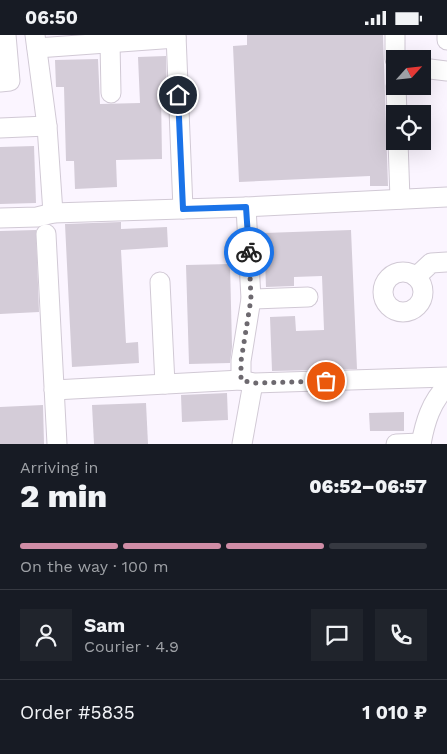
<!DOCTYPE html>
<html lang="en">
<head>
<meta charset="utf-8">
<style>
  body { margin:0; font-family:"Work Sans",sans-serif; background:#20242c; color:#f1f3f6; height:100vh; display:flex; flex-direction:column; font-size:19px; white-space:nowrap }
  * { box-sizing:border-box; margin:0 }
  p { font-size:16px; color:#9ea1a6 }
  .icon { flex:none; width:28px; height:28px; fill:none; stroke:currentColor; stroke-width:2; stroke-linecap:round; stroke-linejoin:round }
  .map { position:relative; height:409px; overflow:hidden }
  .side { display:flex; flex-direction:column; background:#171b24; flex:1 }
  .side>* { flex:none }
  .needle { width:32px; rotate:63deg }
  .tools { position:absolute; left:386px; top:15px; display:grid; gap:10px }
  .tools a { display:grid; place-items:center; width:45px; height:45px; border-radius:0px; background:#171b24; box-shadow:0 5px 20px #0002; font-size:25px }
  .pin { position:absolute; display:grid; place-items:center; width:42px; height:42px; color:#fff; margin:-21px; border:2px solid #fff; border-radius:50%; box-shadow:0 1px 5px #0007 }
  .courier { position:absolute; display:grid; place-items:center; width:50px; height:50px; margin:-25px; border:4px solid #1a73e8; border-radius:50%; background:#fff; color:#222; box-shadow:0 1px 6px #0007 }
  .head em { font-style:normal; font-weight:800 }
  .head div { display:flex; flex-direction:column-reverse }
  .head { display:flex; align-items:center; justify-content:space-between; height:85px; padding:0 20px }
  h1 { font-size:32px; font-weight:800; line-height:38px }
  .bar { display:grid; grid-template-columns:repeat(4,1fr); gap:8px 5px; align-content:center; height:60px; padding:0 20px }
  .bar i { height:6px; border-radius:4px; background:#363941 }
  .bar .selected { background:#d08da6 }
  .bar p { grid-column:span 4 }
  .line { display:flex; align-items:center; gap:12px; padding:0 20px; border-top:1px solid #363941 }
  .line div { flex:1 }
  .round { display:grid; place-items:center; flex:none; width:52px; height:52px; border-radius:0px; background:#20242c }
  .status { display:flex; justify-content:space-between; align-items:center; height:35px; padding:0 25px; background:#171b24; direction:ltr }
  .status svg { height:14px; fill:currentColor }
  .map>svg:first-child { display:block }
  .building { fill:#d4ccd8 }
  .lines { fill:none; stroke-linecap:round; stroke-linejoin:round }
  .minor-casing { stroke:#d1c9d5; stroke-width:21 }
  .minor { stroke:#fff; stroke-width:19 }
  .done { stroke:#6d696f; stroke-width:5; stroke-dasharray:0 9 }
  .route { stroke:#1a73e8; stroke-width:6 }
</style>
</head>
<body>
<div class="status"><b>06:50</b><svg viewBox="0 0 49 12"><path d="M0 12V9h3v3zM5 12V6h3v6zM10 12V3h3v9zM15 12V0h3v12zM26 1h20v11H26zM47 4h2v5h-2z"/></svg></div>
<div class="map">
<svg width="447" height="409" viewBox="0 0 447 409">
  <rect width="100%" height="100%" fill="#fbf5ff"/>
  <g class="building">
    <polygon points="247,0 383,0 388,151 370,151 370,141 239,147 233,11 247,10"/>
    <polygon points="166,21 167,59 161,59 162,124 116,125 117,152 75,154 74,126 66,126 64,52 56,52 55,25 98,24 100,69 140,68 138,22"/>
    <polygon points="34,111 36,168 0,169 0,112"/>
    <polygon points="121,187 121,194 167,192 168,212 121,215 126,308 138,307 139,328 72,332 65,189"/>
    <polygon points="36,195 39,277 0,279 0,196"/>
    <polygon points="351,195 357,334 272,336 270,282 295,281 296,296 324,295 322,241 294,242 294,251 266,252 264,198"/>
    <polygon points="230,229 232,312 230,328 189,329 186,230"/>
    <polygon points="227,358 228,385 182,387 181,360"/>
    <polygon points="146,368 148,409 94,409 92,370"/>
    <polygon points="43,370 44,409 0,409 0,372"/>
    <polygon points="404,377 404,396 370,396 369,378"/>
  </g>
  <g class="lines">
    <g class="minor-casing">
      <g id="minor">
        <polyline points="35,0 47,91 53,178"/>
        <polyline points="176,0 183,174"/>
        <polyline points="395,0 395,24"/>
        <polyline points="447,0 447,5"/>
        <polyline points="110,8 111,58"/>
        <polyline points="37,13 176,3"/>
        <polyline points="422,33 447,36"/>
        <polyline points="0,47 10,46 6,0"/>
        <polyline points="396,51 397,79"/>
        <polyline points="0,93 47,91"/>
        <polyline points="398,106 400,164"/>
        <polyline points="0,183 37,182 53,178 246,172 447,162"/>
        <polyline points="46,199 57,409"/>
        <circle cx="403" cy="257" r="20"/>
        <polyline points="416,242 431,228 447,227"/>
        <polyline points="160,247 165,349"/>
        <polyline points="251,264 308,262"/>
        <polyline points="241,345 241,326 251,264 246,172"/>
        <polyline points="54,355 241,345 253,348 447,342"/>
        <polyline points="242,409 253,348"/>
        <polyline points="396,409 421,408"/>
        <path d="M421 409C425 387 431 367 447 351"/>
      </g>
    </g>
    <use href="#minor" class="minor"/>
  </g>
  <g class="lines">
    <polyline class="done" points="249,217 251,264 241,326 241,345 253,348 326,346"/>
    <polyline class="route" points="178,60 183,174 246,172 249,217"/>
  </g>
</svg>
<div class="tools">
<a><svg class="needle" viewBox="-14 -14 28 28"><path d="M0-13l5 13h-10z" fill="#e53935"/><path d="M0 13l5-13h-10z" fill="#9ea1a6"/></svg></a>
<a><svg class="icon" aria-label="locate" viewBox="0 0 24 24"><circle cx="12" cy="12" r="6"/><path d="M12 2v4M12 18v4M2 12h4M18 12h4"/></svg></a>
</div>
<div class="pin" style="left:326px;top:346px;background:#ea580c"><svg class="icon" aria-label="bag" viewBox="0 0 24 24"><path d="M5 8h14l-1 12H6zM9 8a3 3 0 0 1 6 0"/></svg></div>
<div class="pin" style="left:178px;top:60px;background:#1f2937"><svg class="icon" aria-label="home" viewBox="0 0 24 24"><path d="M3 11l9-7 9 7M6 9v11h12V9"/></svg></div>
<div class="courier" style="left:249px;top:217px"><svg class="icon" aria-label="bike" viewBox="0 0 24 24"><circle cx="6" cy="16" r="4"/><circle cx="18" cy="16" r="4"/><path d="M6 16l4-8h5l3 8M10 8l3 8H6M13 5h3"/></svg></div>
</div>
<section class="side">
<div class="head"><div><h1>2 min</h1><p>Arriving in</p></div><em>06:52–06:57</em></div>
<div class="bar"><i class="selected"></i><i class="selected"></i><i class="selected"></i><i></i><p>On the way · 100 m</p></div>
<div class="line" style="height:90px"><a class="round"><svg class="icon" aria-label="person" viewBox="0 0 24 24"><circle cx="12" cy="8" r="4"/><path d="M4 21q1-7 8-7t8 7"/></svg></a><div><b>Sam</b><p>Courier · 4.9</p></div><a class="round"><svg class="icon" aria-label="chat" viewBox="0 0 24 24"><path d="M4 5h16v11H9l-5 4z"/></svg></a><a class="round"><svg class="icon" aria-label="phone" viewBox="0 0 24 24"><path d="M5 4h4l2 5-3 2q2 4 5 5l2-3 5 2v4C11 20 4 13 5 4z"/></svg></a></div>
<div class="line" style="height:65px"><div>Order #5835</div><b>1 010 ₽</b></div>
</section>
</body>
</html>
